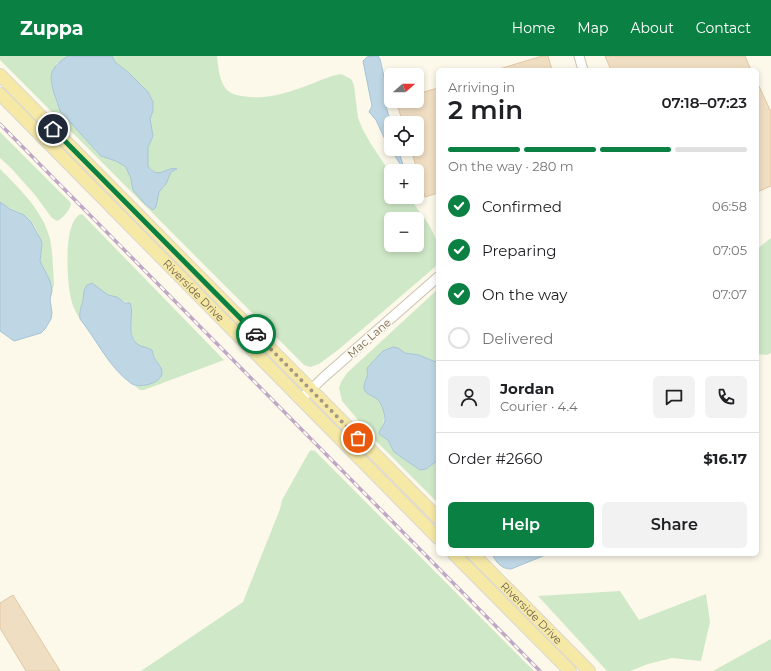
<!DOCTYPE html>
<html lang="en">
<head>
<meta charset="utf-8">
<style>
  body { margin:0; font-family:Montserrat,sans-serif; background:#f2f2f2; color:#202124; height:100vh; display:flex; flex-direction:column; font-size:15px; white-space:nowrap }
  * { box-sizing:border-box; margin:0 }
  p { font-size:13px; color:#757577 }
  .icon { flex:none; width:22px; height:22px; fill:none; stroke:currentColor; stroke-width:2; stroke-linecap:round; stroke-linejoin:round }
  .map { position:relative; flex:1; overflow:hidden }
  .sheet { position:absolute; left:436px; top:12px; width:323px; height:488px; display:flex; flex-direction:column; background:#fff; border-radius:6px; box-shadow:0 2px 6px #0003 }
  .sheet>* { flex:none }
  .needle { width:26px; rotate:70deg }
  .buttons { position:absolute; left:384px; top:12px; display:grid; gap:8px }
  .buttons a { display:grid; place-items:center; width:40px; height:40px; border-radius:6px; background:#fff; box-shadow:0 2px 6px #0003; font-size:20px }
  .pin { position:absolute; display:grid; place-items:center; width:34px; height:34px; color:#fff; margin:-17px; border:2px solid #fff; border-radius:50%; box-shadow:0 1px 4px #0007 }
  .courier { position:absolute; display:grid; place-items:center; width:40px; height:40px; margin:-20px; border:3px solid #0b8043; border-radius:50%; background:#fff; color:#222; box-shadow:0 1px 5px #0007 }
  .head em { font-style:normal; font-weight:600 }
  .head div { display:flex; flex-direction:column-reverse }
  .head { display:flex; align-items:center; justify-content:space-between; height:68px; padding:0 12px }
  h1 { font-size:26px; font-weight:600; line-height:30px }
  .bar { display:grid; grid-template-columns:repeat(4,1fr); gap:6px 4px; align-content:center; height:48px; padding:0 12px }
  .bar i { height:5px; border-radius:3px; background:#e0e0e0 }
  .bar .selected { background:#0b8043 }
  .bar p { grid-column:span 4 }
  .line { display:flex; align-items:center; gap:10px; padding:0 12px; border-top:1px solid #e0e0e0 }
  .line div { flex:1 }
  .round { display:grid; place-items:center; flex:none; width:42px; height:42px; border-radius:6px; background:#f2f2f2 }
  ol { padding:0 12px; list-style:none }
  li { display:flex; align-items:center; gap:12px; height:44px }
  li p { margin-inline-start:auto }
  li .icon { padding:4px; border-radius:50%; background:#0b8043; color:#fff; stroke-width:4 }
  li:last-child { color:#757577 }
  li i { width:22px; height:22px; border:2px solid #e0e0e0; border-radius:50% }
  .button { display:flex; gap:8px; margin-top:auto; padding:8px 12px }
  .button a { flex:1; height:46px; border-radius:6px; background:#0b8043; color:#fff; font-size:16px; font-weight:600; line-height:46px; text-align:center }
  .button a+a { background:#f2f2f2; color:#202124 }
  header { display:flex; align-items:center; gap:24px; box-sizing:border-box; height:56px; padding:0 20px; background:#0b8043; color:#fff }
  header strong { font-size:19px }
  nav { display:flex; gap:22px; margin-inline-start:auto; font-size:14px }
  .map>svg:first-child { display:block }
  .green { fill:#cfe9c8; fill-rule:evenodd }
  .water { fill:#bfd7e5; stroke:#a5c4d6 }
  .building { fill:#f0dec3; stroke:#e1c8a4 }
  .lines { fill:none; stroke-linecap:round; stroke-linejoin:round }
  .minor-casing { stroke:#cdc3b0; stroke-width:11 }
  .major-casing { stroke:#dbd7d1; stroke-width:14 }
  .minor { stroke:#fff; stroke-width:9 }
  .major { stroke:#f6e9a6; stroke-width:12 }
  .rail-casing { stroke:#bea8c6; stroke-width:3.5 }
  .rail { stroke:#fefbf0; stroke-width:2; stroke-dasharray:6; stroke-linecap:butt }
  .done { stroke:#a49885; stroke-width:4; stroke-dasharray:0 7.2 }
  .route { stroke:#0b8043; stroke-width:5 }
  .labels { text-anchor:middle; stroke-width:3; stroke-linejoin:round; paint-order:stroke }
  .street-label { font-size:11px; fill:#75644e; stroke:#fefbf0 }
</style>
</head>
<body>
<header>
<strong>Zuppa</strong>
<nav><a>Home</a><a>Map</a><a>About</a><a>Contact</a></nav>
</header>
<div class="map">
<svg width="771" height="615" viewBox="0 0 771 615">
  <rect width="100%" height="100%" fill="#fcf8ea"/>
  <g class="green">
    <path d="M0 0H68L56 8 51 28 57 48 60 55 101 100 116 105 126 111 131 123 133 134 150 152 156 151 159 136 164 131 171 116 176 114C165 111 158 125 148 110V91L153 80 150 63 153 55V46L148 36 129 17 115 6 112 0H217C218 9 219 22 224 30 228 37 235 39 242 40 273 46 304 30 332 20L341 18 351 23 354 29 358 62 363 74 371 88 391 118V141H408C423 160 447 186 435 211L338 294 319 308 310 311 304 309 0 4ZM391 163H417V189H391Z"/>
    <path d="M0 76 70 146 71 148C70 154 63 162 57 165L52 162 35 139 11 112 0 102Z"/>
    <path d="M0 113C20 133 43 155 50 183 53 198 53 214 54 229L52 235C50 224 42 217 40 206 38 199 44 192 41 185 39 177 32 164 24 159 16 154 8 153 0 146Z"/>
    <path d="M82 158 83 159 224 304 144 334H140L135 330 145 329 156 325 159 309C156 305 152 295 150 293 146 291 142 291 138 289 128 281 130 261 131 250L127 246C126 246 109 240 107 238 96 233 87 215 83 242 82 250 78 255 80 263 76 257 73 251 71 243 67 226 63 170 79 159Z"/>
    <polygon points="771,182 771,297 767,299 757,298 757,193"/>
    <path d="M438 233V307L419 299 405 297 398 292 375 304 367 312V321L365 326 369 338C388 347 385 363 381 380L388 384 394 396 420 414 426 413 438 404V447L376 385 342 345 339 332 341 326 347 317Z"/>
    <polygon points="311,394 315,395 534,615 141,615 243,546 280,453 282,444 309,396"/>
    <polygon points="620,535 639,564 706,538 710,566 701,605 672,602 648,608 630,615 607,615 538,540"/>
    <polygon points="771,583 771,615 713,615"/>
  </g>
  <g class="water">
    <path d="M68 0H112L115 6 129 17 148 36 153 46V55L150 63 153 80 148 91V110C158 125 166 110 177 113L171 116 166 128 159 136 156 151 153 154 145 148 133 134 131 123 126 111 116 105 101 100 60 55C58 49 56 43 54 37 48 18 51 11 68 0Z"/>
    <path d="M373 0H378L380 3 385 25 388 28 391 29V31C380 42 388 54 391 67 392 75 391 85 391 93H398L405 115 388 90 376 64 369 56 372 50 363 5 367 1Z"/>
    <polygon points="0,146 10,153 24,159 31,166 41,184 42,188 40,205 50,225 52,235 50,243 52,257 51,263 45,273 41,277 14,285 0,275"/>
    <path d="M92 227 108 239 117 241 125 247H130C135 258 125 277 137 288 141 291 147 291 152 294 153 297 153 300 155 303 158 308 162 311 162 317 161 328 140 332 132 328 109 312 97 284 80 263 79 255 81 252 83 244 84 238 83 234 87 229Z"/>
    <path d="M393 291 398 292 405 297 419 299 438 307V404L426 413 420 414 394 396 388 384 379 378C380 372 385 369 385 363 384 356 382 347 377 343 372 339 363 338 364 330 364 327 366 324 367 321 368 318 367 315 367 312L383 295Z"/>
    <path d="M492 498H548L511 513C501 513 496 506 492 498Z"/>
  </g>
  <g class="building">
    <polygon points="542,0 548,0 552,14 496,14"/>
    <polygon points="605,0 745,0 751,14 611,14"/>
    <polygon points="757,26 771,56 771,130 757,136"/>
    <polygon points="438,32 438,137 425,141 411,93 417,93 417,67 403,67 396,45 417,45 417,38"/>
    <polygon points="13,539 60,615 26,615 0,572 0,547"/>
  </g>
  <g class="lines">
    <g class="minor-casing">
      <g id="minor">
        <polyline points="579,0 583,14"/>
        <polyline points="301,343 324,321 438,221"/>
      </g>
    </g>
    <g class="major-casing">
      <g id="major">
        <polyline points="0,19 438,462"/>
        <path id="s1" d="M0 38 438 482"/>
        <polyline points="454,498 570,615"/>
        <path id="s2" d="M473 498 589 615"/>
      </g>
    </g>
    <use href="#minor" class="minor"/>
    <use href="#major" class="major"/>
    <g class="rail-casing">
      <polyline id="rail" points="0,68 540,615"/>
    </g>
    <use href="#rail" class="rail"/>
  </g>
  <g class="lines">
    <polyline class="done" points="256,278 358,382"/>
    <polyline class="route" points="53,73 256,278"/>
  </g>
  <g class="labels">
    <g class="street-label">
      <text dy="4" stroke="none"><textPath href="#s1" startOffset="276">Riverside Drive</textPath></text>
      <text transform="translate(369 282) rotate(-41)" y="4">Mac Lane</text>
      <text dy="4" stroke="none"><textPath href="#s2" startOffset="83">Riverside Drive</textPath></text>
    </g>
  </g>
</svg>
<div class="buttons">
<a><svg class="needle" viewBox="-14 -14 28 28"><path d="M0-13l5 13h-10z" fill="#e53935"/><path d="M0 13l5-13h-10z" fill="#757577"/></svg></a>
<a><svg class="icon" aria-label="locate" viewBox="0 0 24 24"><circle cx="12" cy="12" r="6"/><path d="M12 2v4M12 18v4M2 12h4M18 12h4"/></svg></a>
<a>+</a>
<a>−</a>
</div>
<div class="pin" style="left:358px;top:382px;background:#ea580c"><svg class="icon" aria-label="bag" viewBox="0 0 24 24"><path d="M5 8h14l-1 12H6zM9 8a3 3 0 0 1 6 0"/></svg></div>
<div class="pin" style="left:53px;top:73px;background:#1f2937"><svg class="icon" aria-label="home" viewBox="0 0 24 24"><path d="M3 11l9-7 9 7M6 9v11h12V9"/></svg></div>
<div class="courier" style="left:256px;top:278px"><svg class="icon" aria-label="car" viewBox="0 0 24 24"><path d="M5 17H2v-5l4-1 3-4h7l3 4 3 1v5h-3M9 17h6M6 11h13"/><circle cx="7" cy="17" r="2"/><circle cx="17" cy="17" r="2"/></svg></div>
<section class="sheet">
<div class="head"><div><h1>2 min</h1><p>Arriving in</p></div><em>07:18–07:23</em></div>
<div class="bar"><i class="selected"></i><i class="selected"></i><i class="selected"></i><i></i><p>On the way · 280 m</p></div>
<ol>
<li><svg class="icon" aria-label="check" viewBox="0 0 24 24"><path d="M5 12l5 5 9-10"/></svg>Confirmed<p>06:58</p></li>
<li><svg class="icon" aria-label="check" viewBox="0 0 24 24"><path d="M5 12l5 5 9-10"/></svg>Preparing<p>07:05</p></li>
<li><svg class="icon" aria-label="check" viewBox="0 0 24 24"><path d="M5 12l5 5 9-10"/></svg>On the way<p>07:07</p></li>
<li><i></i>Delivered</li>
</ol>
<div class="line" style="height:72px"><a class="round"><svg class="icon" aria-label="person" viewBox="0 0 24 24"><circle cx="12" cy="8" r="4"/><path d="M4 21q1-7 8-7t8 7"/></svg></a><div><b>Jordan</b><p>Courier · 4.4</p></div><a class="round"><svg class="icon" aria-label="chat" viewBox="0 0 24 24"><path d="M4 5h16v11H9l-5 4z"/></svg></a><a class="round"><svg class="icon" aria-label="phone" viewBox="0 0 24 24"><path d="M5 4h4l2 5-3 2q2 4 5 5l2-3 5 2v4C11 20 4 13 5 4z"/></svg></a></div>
<div class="line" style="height:52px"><div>Order #2660</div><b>$16.17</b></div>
<div class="button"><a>Help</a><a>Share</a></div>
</section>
</div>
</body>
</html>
